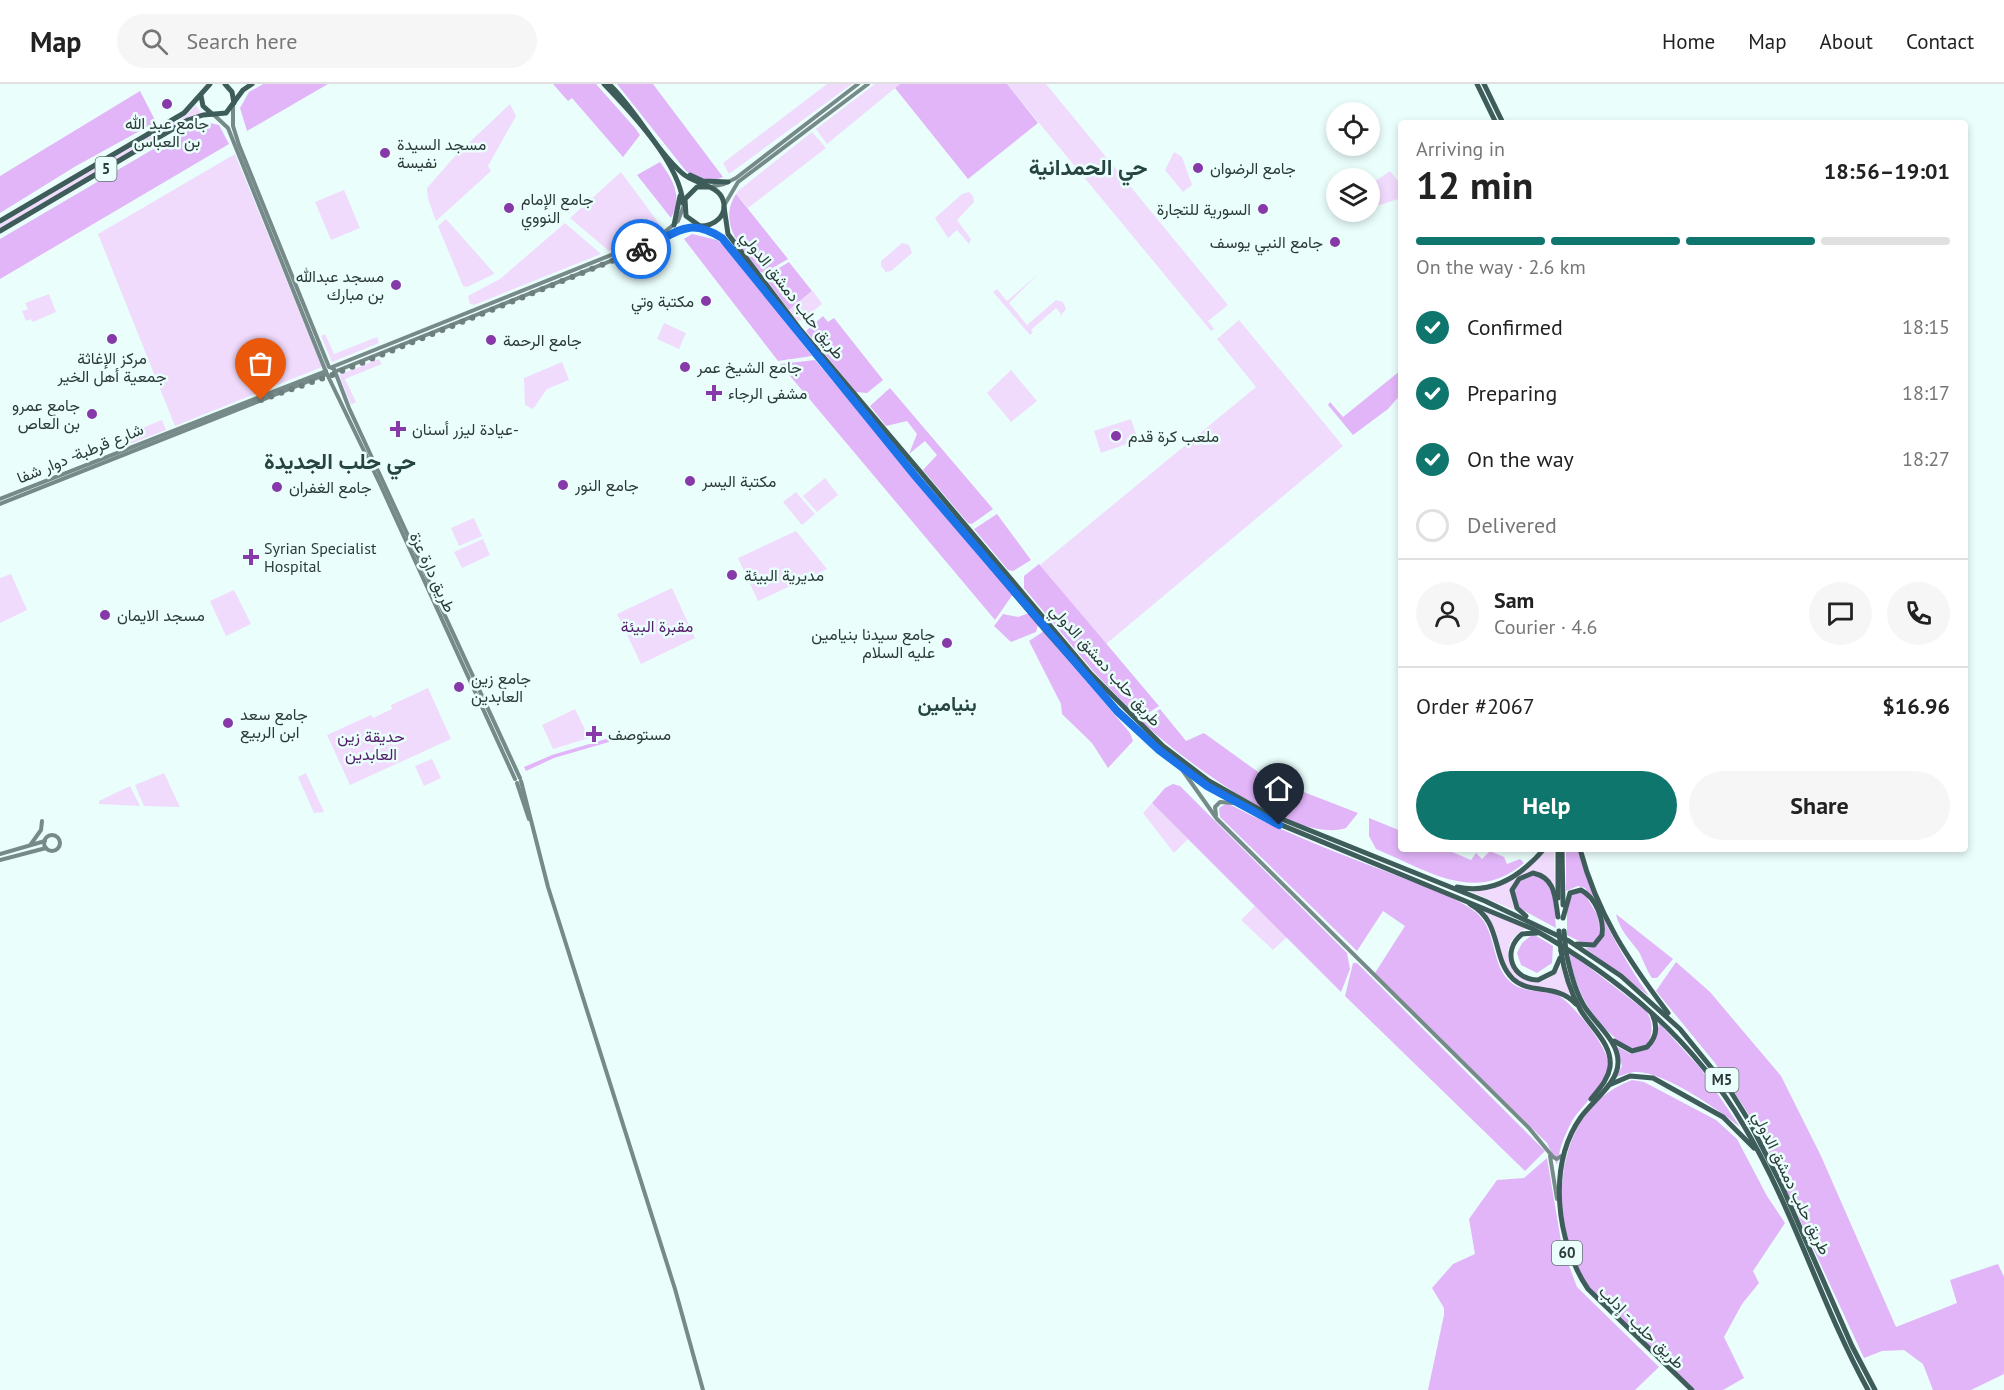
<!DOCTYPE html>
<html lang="en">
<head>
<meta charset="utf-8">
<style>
  body { margin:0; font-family:"PT Sans",Vazirmatn,sans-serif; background:#f6f6f6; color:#222; height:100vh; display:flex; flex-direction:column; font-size:22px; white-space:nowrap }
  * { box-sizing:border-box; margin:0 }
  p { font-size:20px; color:#767676 }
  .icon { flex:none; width:33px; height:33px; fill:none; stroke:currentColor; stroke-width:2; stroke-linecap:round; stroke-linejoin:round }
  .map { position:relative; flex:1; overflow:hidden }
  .sheet { position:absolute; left:1398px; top:36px; width:570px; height:732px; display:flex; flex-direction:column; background:#fff; border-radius:6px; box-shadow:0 3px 9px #0003 }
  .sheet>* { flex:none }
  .controls { position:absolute; left:1326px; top:18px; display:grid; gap:12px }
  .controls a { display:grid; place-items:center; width:54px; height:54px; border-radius:50%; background:#fff; box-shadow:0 3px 9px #0003; font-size:30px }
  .pin { position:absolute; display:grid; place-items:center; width:51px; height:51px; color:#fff; margin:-62px -26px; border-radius:50% 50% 50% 0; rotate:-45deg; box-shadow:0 0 6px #0007 }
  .pin .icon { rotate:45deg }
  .courier { position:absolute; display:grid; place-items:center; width:60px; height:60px; margin:-30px; border:4px solid #1a73e8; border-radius:50%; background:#fff; color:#222; box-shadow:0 2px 8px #0007 }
  .summary em { font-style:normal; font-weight:700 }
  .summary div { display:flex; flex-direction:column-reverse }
  .summary { display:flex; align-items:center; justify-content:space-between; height:102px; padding:0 18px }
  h1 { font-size:39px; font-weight:700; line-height:45px }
  .bar { display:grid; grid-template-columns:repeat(4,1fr); gap:9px 6px; align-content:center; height:72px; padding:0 18px }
  .bar i { height:8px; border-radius:4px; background:#e0e0e0 }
  .bar .active { background:#0f766e }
  .bar p { grid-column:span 4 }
  .line { display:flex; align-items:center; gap:15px; padding:0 18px; border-top:2px solid #e0e0e0 }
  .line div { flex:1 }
  .round { display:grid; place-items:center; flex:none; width:63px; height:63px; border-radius:32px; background:#f6f6f6 }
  ol { padding:0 18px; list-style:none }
  li { display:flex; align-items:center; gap:18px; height:66px }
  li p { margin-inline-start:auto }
  li .icon { padding:6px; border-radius:50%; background:#0f766e; color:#fff; stroke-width:4 }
  li:last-child { color:#767676 }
  li i { width:33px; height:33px; border:3px solid #e0e0e0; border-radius:50% }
  .cta { display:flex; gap:12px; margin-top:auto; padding:12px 18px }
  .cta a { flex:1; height:69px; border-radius:36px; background:#0f766e; color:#fff; font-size:24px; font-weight:700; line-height:69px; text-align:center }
  .cta a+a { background:#f6f6f6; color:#222 }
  header { display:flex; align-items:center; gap:36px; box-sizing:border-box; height:84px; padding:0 30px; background:#fff; border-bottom:2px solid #e0e0e0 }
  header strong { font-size:28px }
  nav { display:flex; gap:33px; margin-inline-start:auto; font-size:21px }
  .search { width:420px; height:54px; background:#f6f6f6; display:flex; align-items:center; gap:15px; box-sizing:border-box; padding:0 21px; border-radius:33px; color:#767676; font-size:22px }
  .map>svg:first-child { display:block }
  .green { fill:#f1dbfd }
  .forest { fill:#e2b5f9 }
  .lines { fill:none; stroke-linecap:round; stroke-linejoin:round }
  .secondary { stroke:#768b89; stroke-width:4 }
  .highway { stroke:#3e5c5a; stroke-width:5 }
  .highway-bridge { stroke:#3e5c5a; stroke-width:5 }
  .done { stroke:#6e7f7d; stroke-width:6; stroke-dasharray:0 10.8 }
  .route { stroke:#1a73e8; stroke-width:8 }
  .poi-dot { fill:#8739a9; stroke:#eafefc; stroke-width:2 }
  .labels { text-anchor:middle; stroke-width:5; stroke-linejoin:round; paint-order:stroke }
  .shield { fill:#eafefc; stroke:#657573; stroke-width:1.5 }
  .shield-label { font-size:15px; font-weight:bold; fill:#2c3a38 }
  .poi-label { font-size:16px; fill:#2c3a38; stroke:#eafefc; text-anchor:start }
  .street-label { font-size:16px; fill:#2c3a38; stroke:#eafefc }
  .park-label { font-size:16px; fill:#531c6a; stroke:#eafefc }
  .quarter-label { font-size:20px; font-weight:bold; fill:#264441; stroke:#eafefc }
  .district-label { font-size:22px; font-weight:bold; fill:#264441; stroke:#eafefc }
</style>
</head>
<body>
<header>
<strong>Map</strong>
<div class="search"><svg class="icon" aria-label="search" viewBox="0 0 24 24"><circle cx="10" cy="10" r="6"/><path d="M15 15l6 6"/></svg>Search here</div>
<nav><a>Home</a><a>Map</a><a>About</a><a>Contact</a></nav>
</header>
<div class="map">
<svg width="2004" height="1306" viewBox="0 0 2004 1306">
  <rect width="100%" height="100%" fill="#eafefc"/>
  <g class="green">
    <polygon points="827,0 852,0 729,90 723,79"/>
    <polygon points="875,0 900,0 827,60 816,45"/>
    <polygon points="1007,0 1046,0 1228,221 1208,237 1214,245 1211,247"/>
    <polygon points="510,20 516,32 488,82 491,87 436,137 428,115 427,104 456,71"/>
    <polygon points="196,21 202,30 0,145 0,140 185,32"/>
    <polygon points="812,48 826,64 748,124 736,110 739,106"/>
    <polygon points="1174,68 1182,73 1192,101 1183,108 1165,86"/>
    <polygon points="235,70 322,283 175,342 98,150"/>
    <polygon points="1390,87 1401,101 1401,114 1371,124 1370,101"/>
    <polygon points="621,88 663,145 609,167 570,134"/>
    <polygon points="344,106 360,144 331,156 315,118"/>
    <polygon points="969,108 973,112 974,118 957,136 971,155 969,160 957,146 948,154 935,134 962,110"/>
    <polygon points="446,135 494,189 494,190 467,203 463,202 438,142"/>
    <polygon points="565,139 601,170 474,221 470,220 468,212 500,195"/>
    <polygon points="902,159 909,161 912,169 891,187 886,188 881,182 881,177"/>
    <polygon points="1037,191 1009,219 1027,241 1056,216 1063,218 1066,225 1059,234 1061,230 1056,224 1031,246 1033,248 1030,251 993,208 997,205 1007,217"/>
    <polygon points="813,207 822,220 802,236 797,237 789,226"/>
    <polygon points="49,210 56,228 33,238 31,235 26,237 22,227 28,225 25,219"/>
    <polygon points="1239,236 1343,362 1106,560 1040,481 1256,303 1217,255"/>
    <polygon points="664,239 686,249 679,265 657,255"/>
    <polygon points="325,250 334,270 377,253 379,259 332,278 321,252"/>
    <polygon points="379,275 382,280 345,295 356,318 351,321 339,291"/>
    <polygon points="562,278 569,296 547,305 533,325 525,321 524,294"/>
    <polygon points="1011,286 1037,317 1011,338 987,309"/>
    <polygon points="1131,335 1138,356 1101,369 1094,347"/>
    <polygon points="162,336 166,346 119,364 115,355"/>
    <polygon points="825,394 838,411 817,428 803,412"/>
    <polygon points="796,408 815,430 802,441 783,418"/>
    <polygon points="474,434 482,452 459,462 451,444"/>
    <polygon points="796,447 827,485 758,517 738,474"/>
    <polygon points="483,455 490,471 462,484 454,468"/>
    <polygon points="11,490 27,526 0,539 0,494"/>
    <polygon points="672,504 695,554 641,580 617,530"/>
    <polygon points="234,506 251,540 226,552 210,517"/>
    <polygon points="428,604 451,655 350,701 327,651 371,631 373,634 392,625 391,621"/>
    <polygon points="575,625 589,654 553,665 542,641"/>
    <polygon points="432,675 441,694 424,702 415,682"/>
    <polygon points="164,689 180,723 144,722 135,701"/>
    <polygon points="306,689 324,728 314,729 298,693"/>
    <polygon points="130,702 140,722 99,720 99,717"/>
    <polygon points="1152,719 1188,755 1174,769 1143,729"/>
    <path d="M1546 765H1554L1555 803C1542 783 1519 783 1510 806L1514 826 1467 806C1505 809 1519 788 1546 765Z"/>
    <polygon points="1255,822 1287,853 1273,866 1241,836"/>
    <path d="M1479 824 1527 844C1482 863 1526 927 1561 883L1570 911C1554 903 1528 904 1517 896 1496 880 1505 845 1479 824Z"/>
  </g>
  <g class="forest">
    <polygon points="263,0 328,0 247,47 240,24 249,8"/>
    <polygon points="553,0 596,0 635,44 640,51 623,73 572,14 568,17"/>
    <path d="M617 0H653L723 93C711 99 697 94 686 87Z"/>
    <polygon points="900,0 1007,0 1038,39 968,95 895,4"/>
    <polygon points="140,7 156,38 76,82 0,129 0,92"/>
    <polygon points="201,37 219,41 229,60 0,195 0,155"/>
    <path d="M660 78C673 96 683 112 671 134L637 91Z"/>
    <path d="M736 110 788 175 764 189 760 188C742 164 717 140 736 110Z"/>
    <polygon points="692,150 717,156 728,165 812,272 778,277 684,155"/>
    <polygon points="789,178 812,207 789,226 764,193"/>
    <polygon points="823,232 828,238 834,234 883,296 867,309 856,308 806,247"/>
    <polygon points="815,276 1013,510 995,536 780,280"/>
    <polygon points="1401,278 1401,310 1388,325 1353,351 1328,321 1330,318 1343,333 1400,287 1398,279"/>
    <polygon points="890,304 993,425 972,440 968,439 923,386 937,371 925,357 909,370 917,350 907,337 886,342 870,322"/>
    <polygon points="997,430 1031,476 1013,487 1008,486 974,445"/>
    <polygon points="1039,480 1159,622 1139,635 1094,588 1024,504 1024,492"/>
    <polygon points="1029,529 1038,541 1036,548 1011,558 994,542 1003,530 1018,533"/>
    <polygon points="1044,547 1130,649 1133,657 1108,684 1092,659 1062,630 1061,620 1029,557"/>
    <path d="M1160 625 1186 657 1204 649 1265 693 1358 729 1346 744C1293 761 1180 673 1142 638Z"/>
    <polygon points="633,647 626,653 554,674 526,687 524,683 552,671"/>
    <polygon points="1173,700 1180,702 1347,869 1350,885 1341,908 1152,719 1165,704"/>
    <path d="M1227 719C1280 747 1335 768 1390 789 1417 800 1448 809 1473 826 1499 844 1489 883 1513 900 1526 909 1543 906 1557 911 1571 917 1607 962 1608 978 1610 1001 1581 1020 1571 1039 1564 1052 1559 1066 1557 1081L1547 1059 1375 889 1405 842 1383 827 1357 867 1220 733 1219 724Z"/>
    <path d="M1369 734 1401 747V765H1445L1471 776 1476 769 1482 775 1490 767 1504 773 1507 780 1520 775 1524 779C1475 821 1427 786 1376 765L1369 752Z"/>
    <path d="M1566 765H1578C1592 819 1618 866 1649 912L1585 864 1592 863 1602 854 1598 824 1585 804 1578 802 1566 807Z"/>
    <path d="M1533 791C1557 798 1554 823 1556 844L1519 824 1514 807 1517 799Z"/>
    <polygon points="1574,809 1584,809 1598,832 1600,851 1592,860 1583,859 1567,851 1567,818"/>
    <path d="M1616 830 1673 875 1657 894H1652C1647 887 1641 871 1639 868 1630 856 1619 845 1616 830Z"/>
    <polygon points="1533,850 1553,862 1552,879 1537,889 1521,881 1517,869 1522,859"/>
    <path d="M1569 868 1646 927C1657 941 1652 972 1628 964 1623 962 1618 957 1614 953 1588 930 1574 902 1569 868Z"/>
    <polygon points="1676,878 1710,908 1781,992 1821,1072 1896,1243 1957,1219 1950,1196 1998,1180 2004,1193 2004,1290 1971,1306 1933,1306 1923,1280 1904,1266 1882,1267 1864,1274 1757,1043 1715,979 1656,907"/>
    <polygon points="1353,879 1357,879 1545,1067 1525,1087 1345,912"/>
    <path d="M1659 939 1701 985 1740 1043C1719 1026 1662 986 1635 988 1629 988 1622 992 1616 993L1622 982 1616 962 1631 970C1650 966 1657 959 1659 939Z"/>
    <path d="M1632 996 1644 998 1716 1036 1737 1055 1767 1112 1785 1139 1753 1187 1759 1199 1742 1220 1724 1253 1744 1294 1723 1306H1695L1591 1206C1545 1142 1550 1026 1632 996Z"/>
    <polygon points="1547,1074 1562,1163 1577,1203 1659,1283 1635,1306 1428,1306 1444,1231 1444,1224 1432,1204 1453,1180 1475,1170 1469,1135 1497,1096 1524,1094"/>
  </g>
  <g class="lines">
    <g class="secondary">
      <polyline points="233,21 233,42 239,61 329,283 334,285 349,324 520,694"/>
      <polyline points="214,31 228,44 326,288 380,400 515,695"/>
      <polyline points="710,103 724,100 736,94 858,0"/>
      <polyline points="725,120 738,98 868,0"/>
      <polyline points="332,283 661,151 678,137 684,121"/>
      <polyline points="334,288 663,156 683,144 700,142"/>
      <polyline points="0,415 326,287"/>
      <polyline points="0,420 327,290"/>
      <polyline points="1183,687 1217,735 1529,1044 1553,1073 1557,1075 1561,1072"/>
      <polyline points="521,697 548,803 675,1205 703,1306"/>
      <polyline points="517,699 529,735"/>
      <polyline points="1216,731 1215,723 1220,718 1233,719"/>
      <circle cx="52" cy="759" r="8"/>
      <polyline points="31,760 41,746 42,737"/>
      <polyline points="0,770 45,757"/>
      <polyline points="0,776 46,764"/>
      <polyline points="1550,1072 1557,1115"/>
    </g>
    <g class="highway">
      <polyline points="225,0 232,8 234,19"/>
      <path d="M604 0C631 28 680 80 683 119"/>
      <path d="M609 0C637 27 655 65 682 89 693 100 718 100 723 116 728 132 714 142 700 142L686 132 685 115 697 103H708"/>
      <polyline points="1477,0 1496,39"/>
      <polyline points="1484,0 1503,39"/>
      <polyline points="201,12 203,22 212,30"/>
      <polyline points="690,91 703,97 728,98"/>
      <polyline points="724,123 728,150 799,244 1091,590 1163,662 1209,697 1264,728 1485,817 1569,857 1621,892 1680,945 1731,1008 1749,1037 1781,1100 1852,1262 1875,1306"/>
      <polyline points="0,137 184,29 210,0"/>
      <polyline points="674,141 680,112"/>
      <path d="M700 142 721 154 732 164 916 393 1044 545 1117 627 1159 667 1207 703 1262 733 1533 845C1620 894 1693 955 1744 1042 1794 1126 1821 1221 1868 1306"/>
      <polyline points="0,147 188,36 203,31 226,29 243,6 252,0"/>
      <polyline points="1562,765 1563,821"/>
      <path d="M1580 765C1597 830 1629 877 1668 929"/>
      <path d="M1457 803C1493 811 1521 792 1544 765"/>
      <polyline points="1558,814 1558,765"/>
      <path d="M1470 820C1503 838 1491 874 1513 895 1530 911 1557 899 1576 920"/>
      <path d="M1526 832 1517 824 1512 806 1519 795 1533 789C1556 794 1555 814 1558 833"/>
      <path d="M1563 834 1570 809 1581 806C1596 814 1604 835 1602 851L1594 861 1577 860"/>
      <path d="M1537 849 1522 850C1501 867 1512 896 1538 896L1554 888 1560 874"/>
      <path d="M1561 867C1564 888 1570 907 1580 925 1590 943 1613 960 1610 983 1608 996 1599 1005 1591 1015"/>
      <path d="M1566 868C1570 886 1574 904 1583 920 1593 938 1618 956 1618 977 1619 999 1592 1017 1581 1033 1547 1081 1556 1158 1588 1205L1692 1306"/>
      <path d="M1614 957 1632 967 1647 963C1657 953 1658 942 1652 930"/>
      <polyline points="1609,1001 1630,992 1653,994 1723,1033 1754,1064"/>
    </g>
    <g class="highway-bridge">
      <polyline points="1559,847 1561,867"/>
      <polyline points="1564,847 1566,868"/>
    </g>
  </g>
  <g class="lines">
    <polyline class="done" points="261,316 332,291 641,165"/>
    <path class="route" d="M641 165C676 151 686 131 722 154L916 393 1117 627 1159 666 1207 702 1279 741"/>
  </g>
  <g class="poi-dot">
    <circle cx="167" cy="20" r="6"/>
    <circle cx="385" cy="69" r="6"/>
    <circle cx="1198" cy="84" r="6"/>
    <circle cx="509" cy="124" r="6"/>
    <circle cx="1263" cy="125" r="6"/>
    <circle cx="1335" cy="158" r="6"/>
    <circle cx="396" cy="201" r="6"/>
    <circle cx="706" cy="217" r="6"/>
    <circle cx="112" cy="255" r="6"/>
    <circle cx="491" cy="256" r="6"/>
    <circle cx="685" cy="283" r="6"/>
    <path d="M711 300h6v6h6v6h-6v6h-6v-6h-6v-6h6z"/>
    <circle cx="92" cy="330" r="6"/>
    <path d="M395 336h6v6h6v6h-6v6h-6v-6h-6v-6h6z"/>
    <circle cx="1116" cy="352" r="6"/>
    <circle cx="690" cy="397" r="6"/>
    <circle cx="563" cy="401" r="6"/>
    <circle cx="277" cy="403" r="6"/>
    <path d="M248 464h6v6h6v6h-6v6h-6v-6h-6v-6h6z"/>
    <circle cx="732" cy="491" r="6"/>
    <circle cx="105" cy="531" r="6"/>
    <circle cx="947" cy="559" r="6"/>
    <circle cx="459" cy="603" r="6"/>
    <circle cx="228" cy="639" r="6"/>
    <path d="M591 641h6v6h6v6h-6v6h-6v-6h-6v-6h6z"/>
  </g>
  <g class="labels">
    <g class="shield">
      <rect x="95.5" y="73" width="21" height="24" rx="4.5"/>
      <rect x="1705.5" y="984" width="33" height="24" rx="4.5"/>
      <rect x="1552" y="1157" width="30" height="24" rx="4.5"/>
    </g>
    <g class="shield-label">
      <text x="106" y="90">5</text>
      <text x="1722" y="1001">M5</text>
      <text x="1567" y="1174">60</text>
    </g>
    <g class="poi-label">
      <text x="167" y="45" text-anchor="middle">جامع عبد الله<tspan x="167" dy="18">بن العباس</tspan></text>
      <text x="397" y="66">مسجد السيدة<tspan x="397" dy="18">نفيسة</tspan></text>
      <text x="1210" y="90">جامع الرضوان</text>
      <text x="521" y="121">جامع الإمام<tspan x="521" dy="18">النووي</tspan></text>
      <text x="1251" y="131" text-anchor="end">السورية للتجارة</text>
      <text x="1323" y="164" text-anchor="end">جامع النبي يوسف</text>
      <text x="384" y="198" text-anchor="end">مسجد عبدالله<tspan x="384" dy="18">بن مبارك</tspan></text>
      <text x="694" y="223" text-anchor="end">مكتبة وتي</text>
      <text x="503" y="262">جامع الرحمة</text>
      <text x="112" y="280" text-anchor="middle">مركز الإغاثة<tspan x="112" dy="18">جمعية أهل الخير</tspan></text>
      <text x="697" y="289">جامع الشيخ عمر</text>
      <text x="728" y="315">مشفى الرجاء</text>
      <text x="80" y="327" text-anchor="end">جامع عمرو<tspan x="80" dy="18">بن العاص</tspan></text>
      <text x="412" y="351">عيادة ليزر أسنان-</text>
      <text x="1128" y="358">ملعب كرة قدم</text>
      <text x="702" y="403">مكتبة اليسر</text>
      <text x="575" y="407">جامع النور</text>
      <text x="289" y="409">جامع الغفران</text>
      <text x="264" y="470">Syrian Specialist<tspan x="264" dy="18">Hospital</tspan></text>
      <text x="744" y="497">مديرية البيئة</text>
      <text x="117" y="537">مسجد الايمان</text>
      <text x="935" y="556" text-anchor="end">جامع سيدنا بنيامين<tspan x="935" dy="18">عليه السلام</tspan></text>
      <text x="471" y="600">جامع زين<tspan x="471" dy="18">العابدين</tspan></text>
      <text x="240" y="636">جامع سعد<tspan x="240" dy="18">ابن الربيع</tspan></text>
      <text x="608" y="656">مستوصف</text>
    </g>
    <g class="street-label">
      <text transform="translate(793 211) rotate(52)" y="6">طريق حلب دمشق الدولي</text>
      <text transform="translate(80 369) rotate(-22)" y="6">شارع قرطبة- دوار شفا</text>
      <text transform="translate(433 488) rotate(65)" y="6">طريق دارة عزة</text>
      <text transform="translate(1106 581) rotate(48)" y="6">طريق حلب دمشق الدولي</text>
      <text transform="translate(1792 1099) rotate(64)" y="6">طريق حلب دمشق الدولي</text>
      <text transform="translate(1642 1243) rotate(44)" y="6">طريق حلب - إدلب</text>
    </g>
    <g class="park-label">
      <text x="657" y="548">مقبرة البيئة</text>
      <text x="371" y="658">حديقة زين<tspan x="371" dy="18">العابدين</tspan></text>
    </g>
    <g class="quarter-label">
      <text x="947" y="627">بنيامين</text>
    </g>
    <g class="district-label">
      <text x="1088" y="91">حي الحمدانية</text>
      <text x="340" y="385">حي حلب الجديدة</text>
    </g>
  </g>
</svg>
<div class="controls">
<a><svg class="icon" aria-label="locate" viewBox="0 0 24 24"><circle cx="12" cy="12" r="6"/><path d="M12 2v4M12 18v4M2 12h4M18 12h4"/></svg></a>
<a><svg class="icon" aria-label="layers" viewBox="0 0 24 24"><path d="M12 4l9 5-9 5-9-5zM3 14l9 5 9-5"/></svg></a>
</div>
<div class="pin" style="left:261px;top:316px;background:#ea580c"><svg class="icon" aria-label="bag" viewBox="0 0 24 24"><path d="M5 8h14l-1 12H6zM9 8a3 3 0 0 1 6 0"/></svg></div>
<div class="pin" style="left:1279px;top:741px;background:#1f2937"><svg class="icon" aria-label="home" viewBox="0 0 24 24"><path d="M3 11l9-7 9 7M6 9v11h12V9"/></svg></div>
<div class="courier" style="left:641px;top:165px"><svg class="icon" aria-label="bike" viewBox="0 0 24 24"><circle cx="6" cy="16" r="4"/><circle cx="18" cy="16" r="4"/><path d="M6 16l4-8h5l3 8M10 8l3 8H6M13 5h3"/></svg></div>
<section class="sheet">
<div class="summary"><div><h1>12 min</h1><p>Arriving in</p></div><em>18:56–19:01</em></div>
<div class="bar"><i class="active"></i><i class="active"></i><i class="active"></i><i></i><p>On the way · 2.6 km</p></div>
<ol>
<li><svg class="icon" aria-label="check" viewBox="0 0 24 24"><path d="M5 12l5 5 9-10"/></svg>Confirmed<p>18:15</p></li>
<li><svg class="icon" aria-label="check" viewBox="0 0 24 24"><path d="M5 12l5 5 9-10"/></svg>Preparing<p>18:17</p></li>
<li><svg class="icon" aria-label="check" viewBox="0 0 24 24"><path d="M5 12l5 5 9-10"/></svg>On the way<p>18:27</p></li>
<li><i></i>Delivered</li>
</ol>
<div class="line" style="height:108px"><a class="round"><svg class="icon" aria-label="person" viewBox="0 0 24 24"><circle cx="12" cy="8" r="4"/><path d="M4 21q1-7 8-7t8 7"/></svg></a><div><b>Sam</b><p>Courier · 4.6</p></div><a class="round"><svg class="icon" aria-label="chat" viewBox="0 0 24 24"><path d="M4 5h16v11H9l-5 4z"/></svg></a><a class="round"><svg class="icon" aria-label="phone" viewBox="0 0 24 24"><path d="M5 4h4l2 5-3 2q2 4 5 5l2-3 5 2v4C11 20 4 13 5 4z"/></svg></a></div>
<div class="line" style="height:78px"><div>Order #2067</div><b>$16.96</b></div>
<div class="cta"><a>Help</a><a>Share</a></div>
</section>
</div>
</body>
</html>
